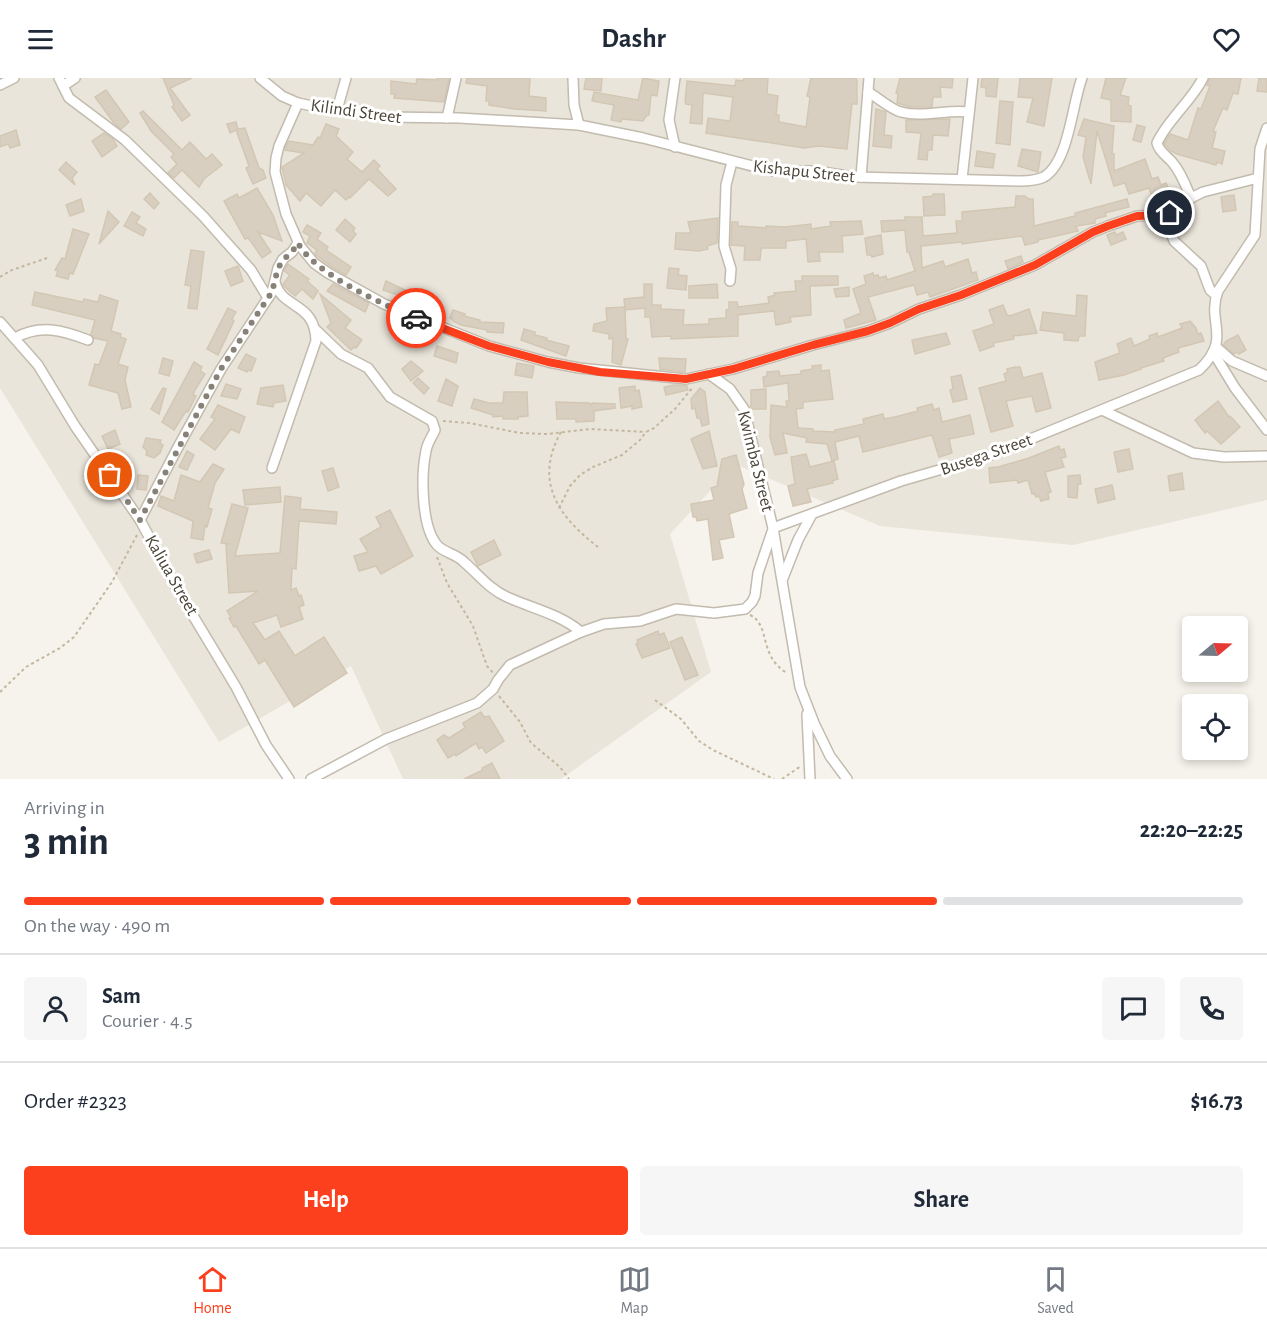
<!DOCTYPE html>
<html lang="en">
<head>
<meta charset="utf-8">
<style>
  body { margin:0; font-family:"Alegreya Sans",sans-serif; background:#f6f6f7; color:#1f2937; height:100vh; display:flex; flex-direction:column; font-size:22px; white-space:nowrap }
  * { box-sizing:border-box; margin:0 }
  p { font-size:20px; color:#747a83 }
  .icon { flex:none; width:33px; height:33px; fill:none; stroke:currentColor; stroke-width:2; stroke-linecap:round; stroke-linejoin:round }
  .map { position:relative; height:701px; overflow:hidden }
  .side { display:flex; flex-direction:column; background:#fff; flex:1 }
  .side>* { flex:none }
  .needle { width:39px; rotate:71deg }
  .controls { position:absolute; left:1182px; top:538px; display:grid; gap:12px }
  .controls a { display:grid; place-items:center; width:66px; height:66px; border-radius:6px; background:#fff; box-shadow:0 3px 9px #0003; font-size:30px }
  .pin { position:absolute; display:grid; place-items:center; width:51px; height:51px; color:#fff; margin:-26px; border:3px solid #fff; border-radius:50%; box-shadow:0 2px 6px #0007 }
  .courier { position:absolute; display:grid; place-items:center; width:60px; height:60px; margin:-30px; border:4px solid #fc3f1d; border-radius:50%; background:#fff; color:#222; box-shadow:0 2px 8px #0007 }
  .head em { font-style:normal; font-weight:600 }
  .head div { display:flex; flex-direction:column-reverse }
  .head { display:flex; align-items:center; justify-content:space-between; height:102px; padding:0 24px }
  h1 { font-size:39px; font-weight:600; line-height:45px }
  .bar { display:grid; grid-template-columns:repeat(4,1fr); gap:9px 6px; align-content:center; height:72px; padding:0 24px }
  .bar i { height:8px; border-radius:4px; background:#e0e1e3 }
  .bar .active { background:#fc3f1d }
  .bar p { grid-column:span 4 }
  .line { display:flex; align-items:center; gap:15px; padding:0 24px; border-top:2px solid #e0e1e3 }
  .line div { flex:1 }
  .round { display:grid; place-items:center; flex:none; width:63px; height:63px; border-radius:6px; background:#f6f6f7 }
  .action { display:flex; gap:12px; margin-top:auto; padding:12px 24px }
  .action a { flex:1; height:69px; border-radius:6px; background:#fc3f1d; color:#fff; font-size:24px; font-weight:600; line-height:69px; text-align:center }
  .action a+a { background:#f6f6f7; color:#1f2937 }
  header { display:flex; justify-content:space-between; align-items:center; height:78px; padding:0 24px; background:#fff; font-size:27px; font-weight:600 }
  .menu { display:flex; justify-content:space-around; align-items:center; height:84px; border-top:2px solid #e0e1e3; background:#fff; font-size:16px; color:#747a83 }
  .menu a { display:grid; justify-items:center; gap:3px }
  .menu .active { color:#fc3f1d }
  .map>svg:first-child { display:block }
  .residential { fill:#eae5da }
  .building { fill:#d8cfc1; stroke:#d3c7b4; stroke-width:1.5 }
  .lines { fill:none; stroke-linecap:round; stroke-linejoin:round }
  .minor-casing { stroke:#c2bbae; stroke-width:12 }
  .path { stroke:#c4b79f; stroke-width:2; stroke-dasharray:3 3; stroke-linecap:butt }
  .minor { stroke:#fff; stroke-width:9 }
  .done { stroke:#878178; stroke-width:6; stroke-dasharray:0 10.8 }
  .route { stroke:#fc3f1d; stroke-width:8 }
  .labels { text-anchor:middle; stroke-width:6; stroke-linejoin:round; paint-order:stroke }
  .street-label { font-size:18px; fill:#4b4439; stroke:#fff }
</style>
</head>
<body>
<header><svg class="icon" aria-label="menu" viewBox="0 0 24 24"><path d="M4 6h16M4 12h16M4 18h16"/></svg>Dashr<svg class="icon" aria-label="heart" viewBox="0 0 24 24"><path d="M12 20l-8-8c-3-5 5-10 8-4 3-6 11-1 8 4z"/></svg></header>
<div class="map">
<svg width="1267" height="701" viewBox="0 0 1267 701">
  <rect width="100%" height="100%" fill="#f6f3ec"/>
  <polygon class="residential" points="0,0 1267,0 1267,422 1073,467 880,448 735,386 670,456 711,594 561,701 403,701 351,588 219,664 0,310"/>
  <g class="building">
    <polygon points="163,0 192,0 170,10 190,37 182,43 172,29 174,27"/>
    <polygon points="437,0 449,0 444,24 394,20 395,16 391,16 391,3 416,6 417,1 437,2"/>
    <polygon points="467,0 530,0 529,18 546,20 546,33 514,31 489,27 489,23 486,23 487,8 466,5"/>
    <polygon points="586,0 602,0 601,13 584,11"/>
    <polygon points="643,0 659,3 657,18 651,17 649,37 646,38 643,43 622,41 621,44 611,42 614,27 592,23 594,14 638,22"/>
    <polygon points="744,0 768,0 767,16 778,18 776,37 779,37 779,44 806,49 810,19 807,18 811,0 855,0 857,2 857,26 852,26 847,71 819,68 804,70 706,55 708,40 730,43 733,19 703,15 702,46 690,45 692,27 686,26 685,24 687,3 735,8 736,2 743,3"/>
    <polygon points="900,0 953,0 952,10 940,9 941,19 933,19 932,29 910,29 897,25 898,16 896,15"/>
    <polygon points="982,0 998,0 996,19 986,18 986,10 981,9"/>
    <polygon points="1020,0 1052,0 1044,48 1027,44 1033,20 1018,19"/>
    <polygon points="1106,0 1126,0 1120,17 1129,19 1128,27 1131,28 1131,44 1111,43 1111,22 1101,20"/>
    <polygon points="1210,0 1241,0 1238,16 1233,15 1227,32 1223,30 1213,53 1216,54 1212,70 1225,73 1222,86 1217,84 1216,87 1177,76 1171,73 1164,66 1170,56 1188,62 1198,30 1201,31 1210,8 1207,7"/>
    <polygon points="1259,0 1267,0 1267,14 1257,13"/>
    <polygon points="106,12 129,44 121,51 114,45 95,19"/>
    <polygon points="1000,23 1013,24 1010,67 996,65"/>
    <polygon points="876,31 886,34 884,57 892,58 891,70 873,68"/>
    <polygon points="143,33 182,72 190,64 206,81 212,76 222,87 204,101 199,109 182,92 174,100 168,95 177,86 171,79 174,76 151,53 140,35"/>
    <polygon points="950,41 948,58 933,57 932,72 928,72 927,82 918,81 921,55 906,54 906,42"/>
    <polygon points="1084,41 1114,48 1112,76 1114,76 1114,93 1145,81 1152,101 1158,99 1161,107 1166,105 1170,114 1161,117 1162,120 1154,123 1149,110 1129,116 1125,105 1114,108 1097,53 1091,106 1083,79 1086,59 1078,57"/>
    <polygon points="236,44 238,51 245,50 259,90 263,92 266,100 253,106 246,90 249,88 236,52 230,55 227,46"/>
    <polygon points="326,46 339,51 336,58 353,74 347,81 362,94 374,82 380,88 377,91 396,111 388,118 369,101 350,120 349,119 346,122 335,112 321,128 306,115 300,123 286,107 282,89 304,75 285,72 285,70 289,63 313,67 318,59 320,60"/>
    <polygon points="1137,47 1145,49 1141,64 1133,62"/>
    <polygon points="16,52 20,67 10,70 8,66 0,69 0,58"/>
    <polygon points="104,55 113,61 117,68 102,79 92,63"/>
    <polygon points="1022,71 1041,74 1038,94 1018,88"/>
    <polygon points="977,73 995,76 993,90 975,88"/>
    <polygon points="66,84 77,94 72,100 75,107 59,92"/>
    <polygon points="257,110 273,137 282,163 258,154 271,174 262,180 252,165 248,160 245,161 224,123 237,116 239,120"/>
    <polygon points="150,115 159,125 154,131 144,121"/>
    <polygon points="933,116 944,116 945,137 924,138 923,119 933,118"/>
    <polygon points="1234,117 1236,132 1223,134 1221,119"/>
    <polygon points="1016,118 1025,118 1029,121 1033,121 1034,148 1075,138 1075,135 1127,121 1129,129 1105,135 1106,138 1095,141 1095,145 1076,148 1078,153 1038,162 1038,164 1025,167 1022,158 962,166 962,164 921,168 922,190 943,183 945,189 968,181 972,195 976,194 978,202 930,219 928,214 917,217 914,207 868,219 876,242 846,250 844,242 861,235 853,211 866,206 864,198 873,195 874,198 878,197 879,200 886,198 887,202 915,193 909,174 907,174 905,152 882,154 881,143 905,142 905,139 922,139 923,158 957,155 956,143 962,143 962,134 1015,129"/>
    <polygon points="81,121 84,133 70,138 66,127"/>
    <polygon points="108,133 119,144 99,166"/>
    <polygon points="132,134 140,139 136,145 146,151 143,158 124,148"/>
    <polygon points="718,140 717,165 707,168 708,171 699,173 675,171 676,155 691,155 688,144"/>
    <polygon points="345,141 355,150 353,153 356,156 350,164 336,152"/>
    <polygon points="861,143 863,156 842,158 843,174 819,174 820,183 808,184 806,161 786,163 786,170 761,170 760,182 744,182 745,168 731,167 732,144 738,144 738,148 766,150 766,148 785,149 811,146 811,151 831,148 830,144"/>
    <polygon points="307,147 321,155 317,161 328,169 326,172 351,189 346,197 332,189 316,177 315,175 317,172 307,165 310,158 303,154"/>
    <polygon points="73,151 89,156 73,196 70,195 68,201 56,198 58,193 55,192 62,180 65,181"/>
    <polygon points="1115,154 1116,157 1123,154 1126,161 1111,167 1107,157"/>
    <polygon points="881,157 883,176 872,179 871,177 867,177 865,160"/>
    <polygon points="191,172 204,174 197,231 188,230 191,208 185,207"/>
    <polygon points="1021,178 1023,184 1008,191 1005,183"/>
    <polygon points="288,186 309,201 307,203 318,213 313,221 302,211 295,218 285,209 283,206 290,197 284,193"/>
    <polygon points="238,188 243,203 231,208 225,193"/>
    <polygon points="669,190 679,191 678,197 687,198 686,212 667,210"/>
    <polygon points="802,198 838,198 838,207 810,208 811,237 790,239 791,244 776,247 774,233 738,237 738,258 671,261 671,258 652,259 650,239 645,239 645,230 625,232 624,221 644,219 644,206 652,206 652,227 661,227 661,231 684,232 683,247 709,246 709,241 726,240 726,232 729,231 729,224 737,224 738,229 769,225 768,219 775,217 774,215 796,213 795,203 802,203"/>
    <polygon points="386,203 422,220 418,227 404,219 383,212"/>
    <polygon points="333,206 369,225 365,234 327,213"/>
    <polygon points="717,206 718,220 689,220 689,208"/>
    <polygon points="849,209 849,218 836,219 834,211"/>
    <polygon points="35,214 83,224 84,221 98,224 100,217 118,223 111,253 121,256 120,259 126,261 118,286 128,289 125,302 131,329 122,331 118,315 89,307 95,286 99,287 108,263 94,260 91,256 95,242 32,227"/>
    <polygon points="320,216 351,242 345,250 362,262 356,270 354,269 351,272 327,249 331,245"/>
    <polygon points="1077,217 1087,218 1085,258 1079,258 1078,263 1064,262 1064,255 1040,252 1043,234 1076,238"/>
    <polygon points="1003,227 1007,237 1010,238 1029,231 1037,255 1013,258 1014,261 993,265 994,268 980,273 973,253 994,246 989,232"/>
    <polygon points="625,229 626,261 628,261 621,287 612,284 613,260 609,261 609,256 593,253 594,246 607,243 606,230"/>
    <polygon points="228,230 236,234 232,241 234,243 218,277 207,271"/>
    <polygon points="453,232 465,236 464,238 480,242 480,244 504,245 503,255 487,254 487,252 461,247 453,243 453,242 450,240"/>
    <polygon points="400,243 427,250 426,252 431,254 428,261 397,250"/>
    <polygon points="1190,243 1196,250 1198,256 1201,255 1204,263 1178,270 1179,274 1163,280 1164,283 1141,290 1141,291 1124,297 1099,302 1095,284 1120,275 1117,266 1131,260 1134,268 1150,261 1149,258 1157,255 1158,259 1182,250 1180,246"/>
    <polygon points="524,251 535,254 535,257 547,260 546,262 569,268 566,278 521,262"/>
    <polygon points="946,255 950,266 915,276 912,262"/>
    <polygon points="1238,257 1246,272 1239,276 1237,274 1234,276 1223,267 1226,263"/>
    <polygon points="437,268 458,275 456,285 434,278"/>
    <polygon points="246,276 256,281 251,293 248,292 247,294 238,290"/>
    <polygon points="163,280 173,283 169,298 159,295"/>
    <polygon points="659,280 686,281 685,294 660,291"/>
    <polygon points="411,283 423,293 411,303 402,291"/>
    <polygon points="194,284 202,289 200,293 205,296 195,312 193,317 196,318 188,334 186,333 174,352 162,344"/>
    <polygon points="517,285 534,288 532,300 515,297"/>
    <polygon points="821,287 821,293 829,292 833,321 803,324 803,330 796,331 798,350 813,351 813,353 835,354 835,352 864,346 863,341 883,336 884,341 895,339 918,333 917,330 932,326 934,332 939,330 942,344 970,337 974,356 949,361 952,375 939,379 932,357 863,374 859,358 835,364 838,381 832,383 827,366 806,364 807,360 783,355 787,375 775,377 770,359 771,327 787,329 786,323 789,323 788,305 764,309 763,299 767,298 767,294 779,293 780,298 801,296 801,293 813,291 812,288"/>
    <polygon points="1015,289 1020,289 1023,300 1042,295 1051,330 1036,334 1032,318 1006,323 1013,348 991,354 979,310 1006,303 1004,296 1008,294 1007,291"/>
    <polygon points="961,297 967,321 953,324 950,312 953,311 951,299"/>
    <polygon points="418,300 429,310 424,316 413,305"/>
    <polygon points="446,301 458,308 452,328 438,323"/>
    <polygon points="226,306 241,311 237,321 221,318"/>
    <polygon points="283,307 286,323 274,325 273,329 257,326 261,310"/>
    <polygon points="674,307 687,308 688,312 666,317 664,309"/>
    <polygon points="635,308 635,313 639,312 642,329 632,331 632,328 621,330 619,310"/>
    <polygon points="163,310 166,311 159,336 151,331"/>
    <polygon points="700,310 705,314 709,346 702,348 700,340 697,340 695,330 692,331 691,321"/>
    <polygon points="766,311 766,331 751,331 751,312"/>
    <polygon points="504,314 527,314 528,338 518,339 518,341 503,341 503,338 493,339 493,337 471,330 474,321 489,325 503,325"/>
    <polygon points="1218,323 1229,339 1230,338 1240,349 1221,366 1207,353 1205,355 1195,342"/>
    <polygon points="556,324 589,325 591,327 592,325 615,326 615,330 594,333 594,343 576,344 576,341 557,341"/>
    <polygon points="218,327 245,339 239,355 231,351 215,372 200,361 215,341 211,339"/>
    <polygon points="115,352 120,366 108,371 102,358"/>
    <polygon points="709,353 717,388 703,391 691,361"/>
    <polygon points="146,360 161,362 160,365 163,367 160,375 154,380 146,377 147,373 143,369"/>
    <polygon points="1059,368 1060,372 1064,371 1066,379 1061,380 1064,389 1045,394 1051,414 1048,415 1049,421 1041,423 1039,418 1036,419 1034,415 1032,416 1028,402 1018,405 1017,402 990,405 989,390 998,389 1029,380"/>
    <polygon points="1129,371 1133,391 1118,394 1114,374"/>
    <polygon points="187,373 194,377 187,392 179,389"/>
    <polygon points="806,376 810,389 834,383 838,401 832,403 833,405 807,411 811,424 793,428 788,408 795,406 791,379"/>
    <polygon points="736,377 744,406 742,411 747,430 729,436 734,459 719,462 723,480 713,482 708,441 697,443 696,439 693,439 691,426 714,422 711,410 717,408 722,381"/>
    <polygon points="213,386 224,391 215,405 208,430 212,431 207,449 205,448 203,462 191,460 193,443 158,428 161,418 174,423 181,397 200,404"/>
    <polygon points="333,390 339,409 328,413 322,393"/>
    <polygon points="1182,395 1184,411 1170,413 1168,398"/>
    <polygon points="138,397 148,398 146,412 137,411"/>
    <polygon points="1080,397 1081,406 1078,406 1077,420 1068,419 1068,398"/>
    <polygon points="1112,407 1115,421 1098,425 1095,411"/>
    <polygon points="280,409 281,424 245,427 243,412"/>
    <polygon points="285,418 301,420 300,431 337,434 336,446 299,443 296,491 292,490 291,512 296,510 299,518 301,517 304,527 299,529 303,541 281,549 277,537 253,545 265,562 279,553 295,578 324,559 347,595 294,629 265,582 259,586 236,548 234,549 229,540 231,539 227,533 258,513 229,515 226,467 228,466 221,465 232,426 248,430 235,478 280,475"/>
    <polygon points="390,432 413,478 381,496 376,488 359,493 354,478 368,474 360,461 381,449 376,439"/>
    <polygon points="494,462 501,477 478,488 471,474"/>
    <polygon points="209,472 212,481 197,485 194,476"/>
    <polygon points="658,553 659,557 664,555 670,570 642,580 636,566 638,566 637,562"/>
    <polygon points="682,559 698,597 685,602 670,564"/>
    <polygon points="481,634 484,639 489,638 504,663 486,675 482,669 479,671 476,665 456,678 455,676 448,680 437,662 444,657 449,660 465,650 463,645"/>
    <polygon points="492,685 500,701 464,701 483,692 482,690"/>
  </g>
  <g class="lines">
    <g class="minor-casing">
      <g id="minor">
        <polyline points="59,0 69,20 125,62 203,138 251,192 268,220"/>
        <path d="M260 0 282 18 298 25 322 30 386 39 459 40 579 47 643 60 772 93H816L854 99 1021 103C1029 103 1037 102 1044 99 1069 84 1072 26 1082 0"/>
        <polyline points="573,0 574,27 579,47"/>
        <polyline points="0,7 14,0"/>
        <polyline points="63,8 75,0"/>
        <path d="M868 14C877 19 892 32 901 34 923 40 947 31 969 34"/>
        <polyline points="298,25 279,68 276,80 275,94 286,136 300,168 314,185 328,195 384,226 489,268 548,284 579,290 686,301 733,291 813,267 868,253 890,245 919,231 961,217 1035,187 1093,154 1108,148 1137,138 1166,137 1191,120 1203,114 1258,100"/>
        <polyline points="337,32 346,0"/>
        <polyline points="447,40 456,0"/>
        <polyline points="675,69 669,42 675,0"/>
        <polyline points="861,99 869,0"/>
        <polyline points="962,101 973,0"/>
        <path d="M1191 120C1186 108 1181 94 1172 84 1167 78 1159 74 1157 65 1168 41 1191 24 1203 0"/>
        <polyline points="1164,137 1174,163 1201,188 1210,212 1216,217"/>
        <polyline points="730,203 731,191 724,168 726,107 732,84"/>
        <polyline points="0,244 38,287 75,348 140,442 180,516 236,609 266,667 289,701"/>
        <path d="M316 252 341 276 368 290 390 319 432 343 435 352C432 359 427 365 426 373 421 396 421 448 437 467 444 475 457 476 464 484 478 496 489 511 507 519 531 530 560 536 581 554"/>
        <path d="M15 260C40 246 62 252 88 262"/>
        <polyline points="1216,269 1232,283 1267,298"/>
        <polyline points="1213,274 1235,310 1267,352"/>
        <polyline points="709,296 730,311 744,331 773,450"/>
        <polyline points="1102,332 1193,375 1224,379 1267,378"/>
        <path d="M272 390 316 263C315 223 282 232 275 204"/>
        <polyline points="140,442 177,371 221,291 272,214 278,190 283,181 292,174 298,165"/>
        <polyline points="783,500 798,462 811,438"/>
        <polyline points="807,636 810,701"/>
        <polyline points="311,701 386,661 477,625 493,611 498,602 510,587 581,554 604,546 640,543 676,531 714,535 745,531 752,524 755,518 758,495 772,454"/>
        <path d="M847 701 830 678 814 645 800 609 773 450 901 403 994 376 1199 292C1233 260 1206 245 1218 213L1255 157 1260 71 1267 50"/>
      </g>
    </g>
    <g class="path">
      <polyline points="0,199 12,192 50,179"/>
      <polyline points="443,343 469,345 520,355 547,356 590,351 646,354"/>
      <path d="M561 354C533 404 559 439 598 469"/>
      <polyline points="559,430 570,408 580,397 593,389 622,377 640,362 646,354 654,350 675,331 693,309"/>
      <polyline points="437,479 447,505 473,548 487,588 493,595"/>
      <path d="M750 537C771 547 758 578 787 595"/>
      <polyline points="0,614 26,589 60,570 74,559 112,504 137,457"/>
      <polyline points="499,618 520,644 531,665 560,689 569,701"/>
      <polyline points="655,622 681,641 699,663 713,672 774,701"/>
      <polyline points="782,701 801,688"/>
    </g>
    <use href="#minor" class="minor"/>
  </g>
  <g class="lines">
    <path class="done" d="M110 397 140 442 221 291 272 214 278 190 284 181 292 174 298 165C313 195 384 227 416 240"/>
    <polyline class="route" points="416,240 489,268 548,284 600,294 686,301 733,291 813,267 868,253 890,245 919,231 961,217 1035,187 1093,154 1108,148 1137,138 1162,137 1170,135"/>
  </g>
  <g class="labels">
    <g class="street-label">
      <text transform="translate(356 33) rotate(8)" y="6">Kilindi Street</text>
      <text transform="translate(804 93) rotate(6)" y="6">Kishapu Street</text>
      <text transform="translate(986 376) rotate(-19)" y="6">Busega Street</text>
      <text transform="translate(756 383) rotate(76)" y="6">Kwimba Street</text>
      <text transform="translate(172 497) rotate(60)" y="6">Kaliua Street</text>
    </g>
  </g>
</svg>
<div class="controls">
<a><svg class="needle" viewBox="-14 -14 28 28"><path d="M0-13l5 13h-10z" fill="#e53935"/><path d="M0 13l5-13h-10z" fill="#747a83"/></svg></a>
<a><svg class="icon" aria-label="locate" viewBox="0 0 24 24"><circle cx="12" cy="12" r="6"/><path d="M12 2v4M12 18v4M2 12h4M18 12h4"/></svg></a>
</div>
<div class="pin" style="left:110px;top:397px;background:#ea580c"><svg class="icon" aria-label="bag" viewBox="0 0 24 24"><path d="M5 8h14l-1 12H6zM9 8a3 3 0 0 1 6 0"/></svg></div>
<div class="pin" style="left:1170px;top:135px;background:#1f2937"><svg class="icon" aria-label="home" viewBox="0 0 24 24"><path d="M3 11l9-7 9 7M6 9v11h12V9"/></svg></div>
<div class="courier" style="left:416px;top:240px"><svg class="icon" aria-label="car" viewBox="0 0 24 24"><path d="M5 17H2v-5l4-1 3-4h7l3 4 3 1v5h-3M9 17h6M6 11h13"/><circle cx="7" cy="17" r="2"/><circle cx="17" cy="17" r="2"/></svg></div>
</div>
<section class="side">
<div class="head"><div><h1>3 min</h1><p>Arriving in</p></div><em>22:20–22:25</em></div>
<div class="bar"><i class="active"></i><i class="active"></i><i class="active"></i><i></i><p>On the way · 490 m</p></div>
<div class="line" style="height:108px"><a class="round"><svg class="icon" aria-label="person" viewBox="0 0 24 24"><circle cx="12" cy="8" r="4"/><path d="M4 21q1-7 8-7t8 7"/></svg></a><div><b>Sam</b><p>Courier · 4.5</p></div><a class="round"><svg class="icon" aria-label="chat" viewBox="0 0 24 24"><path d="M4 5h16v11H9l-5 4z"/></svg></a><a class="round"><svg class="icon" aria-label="phone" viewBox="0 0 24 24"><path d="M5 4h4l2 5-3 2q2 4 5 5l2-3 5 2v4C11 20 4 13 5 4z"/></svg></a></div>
<div class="line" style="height:78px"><div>Order #2323</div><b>$16.73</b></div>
<div class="action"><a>Help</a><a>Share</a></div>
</section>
<nav class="menu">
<a class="active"><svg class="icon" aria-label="home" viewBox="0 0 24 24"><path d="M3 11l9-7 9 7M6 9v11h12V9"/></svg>Home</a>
<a><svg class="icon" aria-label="map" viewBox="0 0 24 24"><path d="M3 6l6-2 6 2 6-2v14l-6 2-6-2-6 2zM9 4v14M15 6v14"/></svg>Map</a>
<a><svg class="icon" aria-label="saved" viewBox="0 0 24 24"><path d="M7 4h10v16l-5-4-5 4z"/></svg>Saved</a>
</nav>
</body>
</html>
